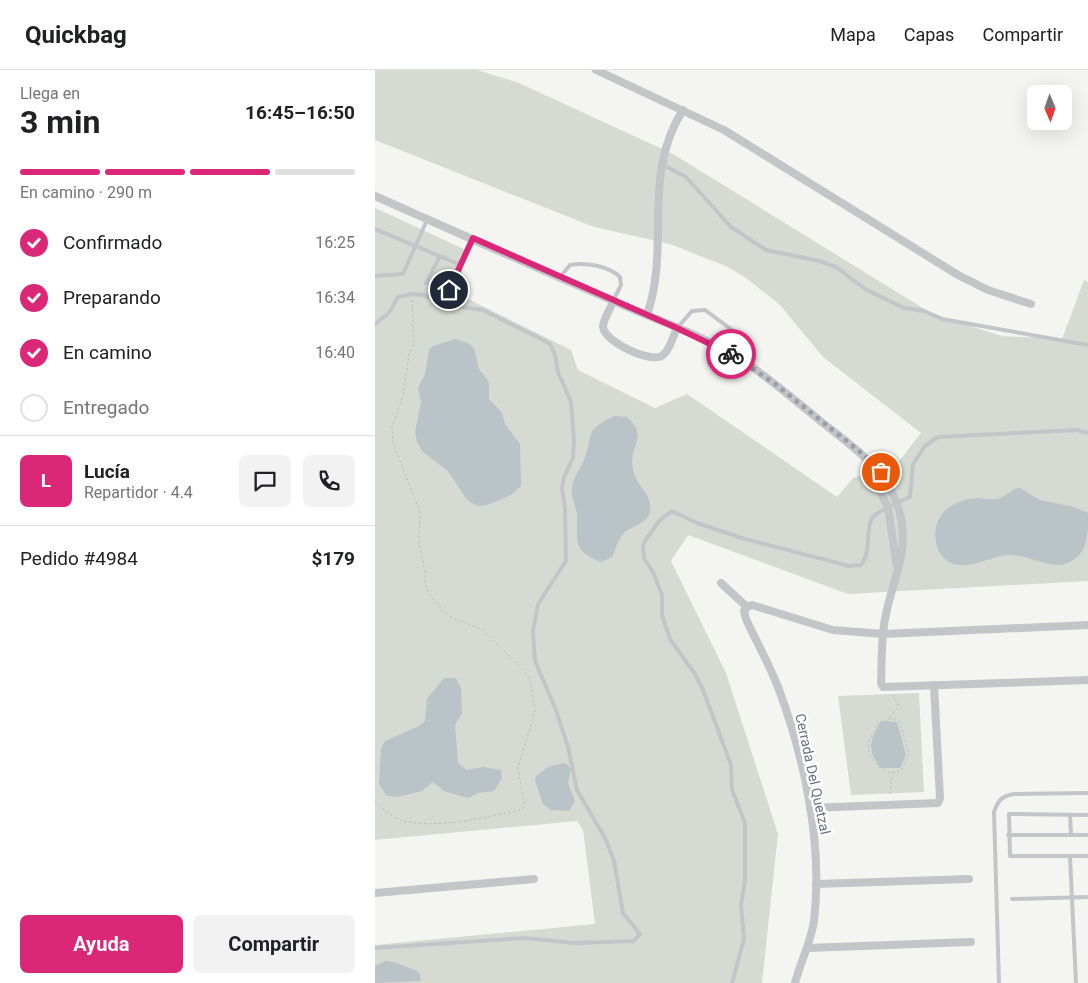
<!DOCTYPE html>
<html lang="es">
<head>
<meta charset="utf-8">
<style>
  body { margin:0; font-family:Roboto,sans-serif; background:#f2f2f2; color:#202124; height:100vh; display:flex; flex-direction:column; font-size:19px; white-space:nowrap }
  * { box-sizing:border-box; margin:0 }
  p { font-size:16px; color:#757577 }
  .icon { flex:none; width:28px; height:28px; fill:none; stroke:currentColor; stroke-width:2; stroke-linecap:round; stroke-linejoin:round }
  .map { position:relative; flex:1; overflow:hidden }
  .side { display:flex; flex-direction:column; background:#fff; width:375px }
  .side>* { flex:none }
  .needle { width:32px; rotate:178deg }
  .fabs { position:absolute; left:652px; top:15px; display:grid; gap:10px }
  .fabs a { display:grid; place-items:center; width:45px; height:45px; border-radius:8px; background:#fff; box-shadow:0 5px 20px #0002; font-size:25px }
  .pin { position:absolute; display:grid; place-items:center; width:42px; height:42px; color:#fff; margin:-21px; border:2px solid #fff; border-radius:50%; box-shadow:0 1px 5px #0007 }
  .courier { position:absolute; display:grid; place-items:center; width:50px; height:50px; margin:-25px; border:4px solid #db2777; border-radius:50%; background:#fff; color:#222; box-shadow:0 1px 6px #0007 }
  .summary em { font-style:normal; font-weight:700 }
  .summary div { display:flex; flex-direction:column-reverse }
  .summary { display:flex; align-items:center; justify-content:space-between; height:85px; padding:0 20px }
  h1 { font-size:32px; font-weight:700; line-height:38px }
  .bar { display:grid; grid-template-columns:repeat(4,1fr); gap:8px 5px; align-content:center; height:60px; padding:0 20px }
  .bar i { height:6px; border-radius:4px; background:#e0e0e0 }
  .bar .current { background:#db2777 }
  .bar p { grid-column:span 4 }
  .line { display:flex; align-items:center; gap:12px; padding:0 20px; border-top:1px solid #e0e0e0 }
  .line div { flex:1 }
  .round { display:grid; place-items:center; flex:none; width:52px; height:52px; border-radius:8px; background:#f2f2f2 }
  ol { padding:0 20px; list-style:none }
  li { display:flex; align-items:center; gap:15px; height:55px }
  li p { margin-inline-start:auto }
  li .icon { padding:5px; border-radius:50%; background:#db2777; color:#fff; stroke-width:4 }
  li:last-child { color:#757577 }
  li i { width:28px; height:28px; border:2px solid #e0e0e0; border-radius:50% }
  .action { display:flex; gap:10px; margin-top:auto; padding:10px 20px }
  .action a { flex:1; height:58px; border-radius:8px; background:#db2777; color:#fff; font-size:20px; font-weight:700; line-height:58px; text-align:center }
  .action a+a { background:#f2f2f2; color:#202124 }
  header { display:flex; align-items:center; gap:30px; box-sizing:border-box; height:70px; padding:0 25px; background:#fff; border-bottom:1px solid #e0e0e0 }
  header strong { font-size:24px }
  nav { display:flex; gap:28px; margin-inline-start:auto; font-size:18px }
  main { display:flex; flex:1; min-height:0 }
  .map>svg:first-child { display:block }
  .green { fill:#d5dbd2 }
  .water { fill:#bac3c8 }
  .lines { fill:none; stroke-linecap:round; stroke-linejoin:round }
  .path { stroke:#babcbe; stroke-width:1; stroke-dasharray:2.5 2.5; stroke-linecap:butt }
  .lane { stroke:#c3c5c9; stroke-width:4 }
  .street { stroke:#c3c5c9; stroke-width:8 }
  .done { stroke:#97a0a8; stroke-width:5; stroke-dasharray:0 9 }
  .route { stroke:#db2777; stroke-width:6 }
  .labels { text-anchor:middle; stroke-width:5; stroke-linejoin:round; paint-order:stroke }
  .street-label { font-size:14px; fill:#657281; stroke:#fff }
</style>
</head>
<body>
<header>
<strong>Quickbag</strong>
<nav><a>Mapa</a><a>Capas</a><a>Compartir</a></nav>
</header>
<main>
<section class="side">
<div class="summary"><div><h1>3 min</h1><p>Llega en</p></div><em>16:45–16:50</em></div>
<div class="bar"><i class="current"></i><i class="current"></i><i class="current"></i><i></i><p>En camino · 290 m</p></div>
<ol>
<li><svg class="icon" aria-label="check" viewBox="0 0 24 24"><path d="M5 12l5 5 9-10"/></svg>Confirmado<p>16:25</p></li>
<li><svg class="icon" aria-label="check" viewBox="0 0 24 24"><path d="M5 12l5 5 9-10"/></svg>Preparando<p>16:34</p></li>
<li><svg class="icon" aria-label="check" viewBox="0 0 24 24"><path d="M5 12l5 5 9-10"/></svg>En camino<p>16:40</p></li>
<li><i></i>Entregado</li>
</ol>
<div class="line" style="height:90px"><b class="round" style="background:#db2777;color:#fff">L</b><div><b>Lucía</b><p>Repartidor · 4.4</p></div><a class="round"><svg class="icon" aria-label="chat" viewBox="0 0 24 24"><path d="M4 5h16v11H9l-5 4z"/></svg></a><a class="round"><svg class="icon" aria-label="phone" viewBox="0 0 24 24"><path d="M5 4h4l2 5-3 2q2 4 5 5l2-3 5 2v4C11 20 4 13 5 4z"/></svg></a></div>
<div class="line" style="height:65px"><div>Pedido #4984</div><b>$179</b></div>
<div class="action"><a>Ayuda</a><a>Compartir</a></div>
</section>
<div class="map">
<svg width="713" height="913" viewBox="0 0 713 913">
  <rect width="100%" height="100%" fill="#f4f5f1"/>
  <g class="green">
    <polygon points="0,0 102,0 144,13 298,84 551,240 570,248 627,266 687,269 709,210 713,212 713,511 473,524 313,465 296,491 351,603 403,764 387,913 0,913 0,875 220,854 208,760 202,751 0,770 0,138 93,181 81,223 196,280 203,300 280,338 312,324 462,427 478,408 522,394 546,363 448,287 404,234 371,208 353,197 295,174 219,157 0,70"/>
    <polygon points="544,623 549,722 476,725 463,626"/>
  </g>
  <g class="water">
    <polygon points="80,269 93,273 99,278 104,299 114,312 114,329 127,343 130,354 145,374 146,416 136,425 112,435 104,436 95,432 90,427 73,401 48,382 42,372 40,362 46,332 43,318 50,304 54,280 58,276"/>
    <path d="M240 346 252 347C275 368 253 375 258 399 260 415 278 424 275 441 272 455 257 455 249 463 243 469 241 479 237 487L226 492C199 481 202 474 202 448 203 438 195 428 197 418 198 408 205 399 209 390 219 364 208 360 240 346Z"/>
    <path d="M645 418 665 430 698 437 713 443C713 469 713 489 685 495 667 495 650 484 632 485 614 487 595 500 576 493 568 490 562 480 561 472 556 444 578 430 602 428 610 428 618 431 625 428 633 425 636 419 645 418Z"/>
    <polygon points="69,608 81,608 86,618 87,643 80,655 83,693 92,700 108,697 126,700 127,708 119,721 103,723 93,728 69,721 58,712 47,721 22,727 11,725 4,714 6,678 10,671 44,656 50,651 52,629"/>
    <path d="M506 651 522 652 531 685 525 698H506C491 680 495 670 506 651Z"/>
    <polygon points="188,693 192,694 196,699 193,713 200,731 194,741 176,740 168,734 160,710 161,706 173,697"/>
    <polygon points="11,891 19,892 42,901 45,904 46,911 0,913 0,896"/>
  </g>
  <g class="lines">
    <g class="path">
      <path d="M514 648 524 651 534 683 527 700 517 703C505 701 491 687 494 673 495 667 500 660 502 654L513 650C515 644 521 642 524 636L518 625"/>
      <polyline points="515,724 517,704"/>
      <path d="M0 732C8 739 18 748 29 751 65 759 108 747 143 741L148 738 149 733 143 698 160 641 155 609 151 603 108 560 78 548 69 542 53 522 50 513V502L44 472 45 442 18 373 17 357 28 326 34 284 39 276 37 229"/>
    </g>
    <g class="lane">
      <polyline points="288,95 311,107 356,157 391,180 444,191 461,197 490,219 529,238 549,241 567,249 713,275"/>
      <polyline points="0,159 86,195 98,168"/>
      <polyline points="0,206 28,204 52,150"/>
      <path d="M185 207 195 195C210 192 234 196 245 207L246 215 238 231"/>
      <polyline points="51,213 65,186"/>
      <polyline points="74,220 86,195"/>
      <polyline points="0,254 14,243 23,227 37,224 48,225 78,236 108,240 166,269 175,274 180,285 183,302 196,332 199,371 198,388 189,407 187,418 190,438 191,491 163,534 158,561 160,591 181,640 193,677 202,720 231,770 239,791 248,843 265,864 259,871 200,873 149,868 0,878"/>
      <polyline points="303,257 317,241 330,240 357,260 362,269 357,285"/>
      <polyline points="695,745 696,765"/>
      <polyline points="713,745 634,744 635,786 713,786"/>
      <polyline points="633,765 713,765"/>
      <polyline points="695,787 701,913"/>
      <polyline points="637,829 713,827"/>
      <path d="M357 913 369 869 366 835 370 810V753L357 720 356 695 328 620 320 604 295 569 287 545V525L279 504 269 488 268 476 271 469 285 450 297 441 322 453 367 468 474 496 486 495C498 480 489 455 499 446 508 438 524 432 535 427L538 394 550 376 563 367 701 360 713 363"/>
      <path d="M624 913 619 742C623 730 627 726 639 724L713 723"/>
    </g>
    <g class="street">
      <polyline points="221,0 349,60 583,205 613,220 656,234"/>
      <path d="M0 126C83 163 166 200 250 236 290 253 334 268 370 292 398 311 423 333 449 354 481 379 512 400 524 440 536 482 517 509 510 549 506 570 507 592 506 613L508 617 713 610"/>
      <path d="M238 231C236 238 229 248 228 256 227 271 278 295 288 285 295 280 298 266 302 258"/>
      <path d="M272 245C296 175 266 105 308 40"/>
      <polyline points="491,390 513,438 522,497"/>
      <polyline points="346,513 372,537"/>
      <path d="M372 537 369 541 371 549C381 571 394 594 403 617 430 689 448 775 439 851 436 872 425 893 420 913"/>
      <polyline points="372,537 377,535 458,560 508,564 713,555"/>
      <polyline points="435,738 563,733 565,728 559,615"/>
      <polyline points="441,814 594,809"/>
      <polyline points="0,823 159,809"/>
      <polyline points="432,878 596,872"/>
    </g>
  </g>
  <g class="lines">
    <polyline class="done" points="356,284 399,313 489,385 506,402"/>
    <polyline class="route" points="74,220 98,168 302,258 356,284"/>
  </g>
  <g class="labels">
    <g class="street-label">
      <text transform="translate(438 704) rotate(78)" y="5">Cerrada Del Quetzal</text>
    </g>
  </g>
</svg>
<div class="fabs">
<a><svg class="needle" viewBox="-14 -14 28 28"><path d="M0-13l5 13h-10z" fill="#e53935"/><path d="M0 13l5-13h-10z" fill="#757577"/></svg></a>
</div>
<div class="pin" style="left:506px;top:402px;background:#ea580c"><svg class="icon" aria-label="bag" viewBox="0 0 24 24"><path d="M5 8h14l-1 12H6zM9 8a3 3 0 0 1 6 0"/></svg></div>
<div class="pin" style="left:74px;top:220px;background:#1f2937"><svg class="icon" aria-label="home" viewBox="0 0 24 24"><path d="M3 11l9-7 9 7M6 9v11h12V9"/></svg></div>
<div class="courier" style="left:356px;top:284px"><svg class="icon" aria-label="bike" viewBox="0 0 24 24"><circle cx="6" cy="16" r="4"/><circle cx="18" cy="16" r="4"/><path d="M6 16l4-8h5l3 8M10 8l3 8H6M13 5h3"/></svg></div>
</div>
</main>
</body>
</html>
